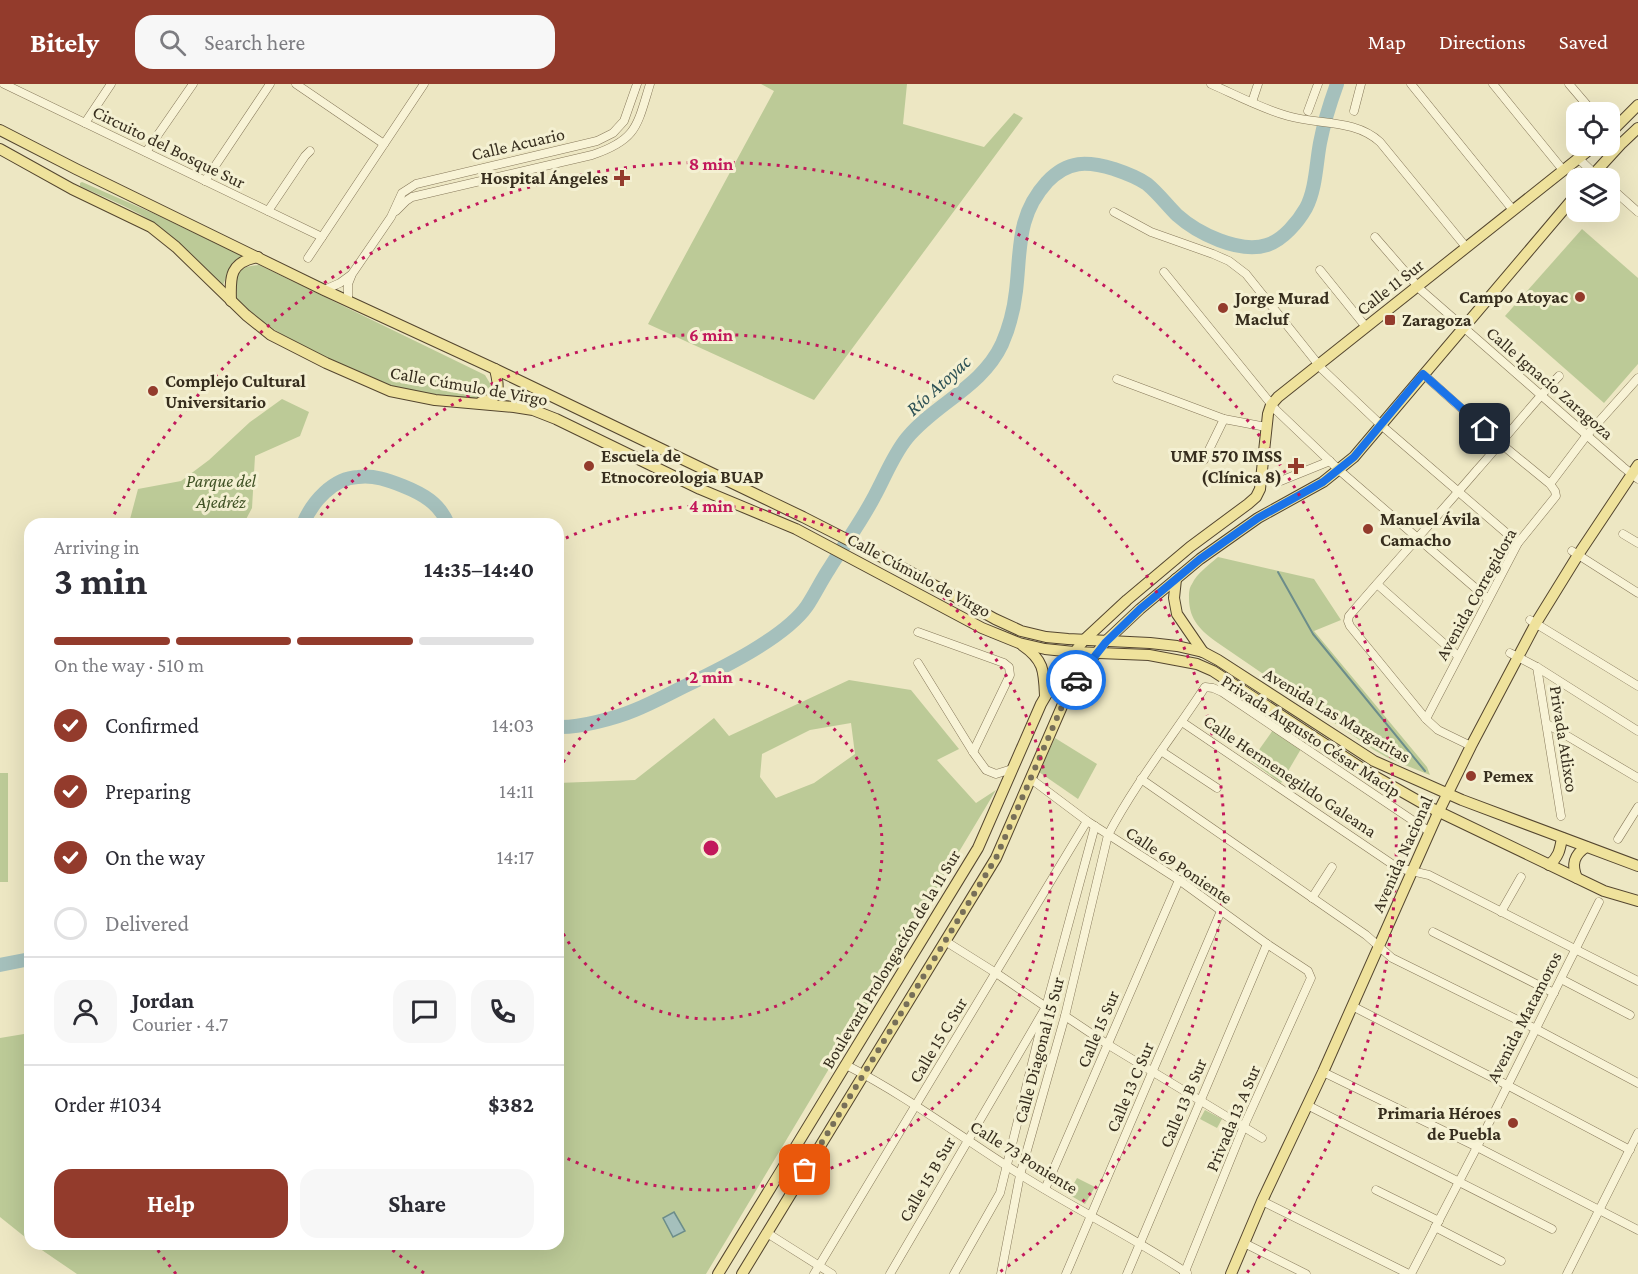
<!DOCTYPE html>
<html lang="en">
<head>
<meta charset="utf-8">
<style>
  body { margin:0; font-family:"Crimson Pro",serif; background:#f7f7f7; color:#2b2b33; height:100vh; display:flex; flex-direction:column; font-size:22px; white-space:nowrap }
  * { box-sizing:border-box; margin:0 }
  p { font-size:20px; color:#7c7c81 }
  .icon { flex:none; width:33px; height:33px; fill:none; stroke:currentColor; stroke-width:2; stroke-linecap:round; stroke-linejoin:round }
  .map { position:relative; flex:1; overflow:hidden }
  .side { position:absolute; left:24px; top:434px; width:540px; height:732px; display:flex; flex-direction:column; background:#fff; border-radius:18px; box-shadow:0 6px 24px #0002 }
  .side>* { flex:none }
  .tools { position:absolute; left:1566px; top:18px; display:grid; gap:12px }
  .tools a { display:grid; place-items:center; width:54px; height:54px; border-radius:12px; background:#fff; box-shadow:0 6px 24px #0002; font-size:30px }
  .pin { position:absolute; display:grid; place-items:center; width:51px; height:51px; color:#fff; margin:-26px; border-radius:12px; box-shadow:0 3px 9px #0006 }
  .courier { position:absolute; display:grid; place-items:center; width:60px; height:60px; margin:-30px; border:4px solid #1a73e8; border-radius:50%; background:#fff; color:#222; box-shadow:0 2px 8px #0007 }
  .headline em { font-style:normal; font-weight:700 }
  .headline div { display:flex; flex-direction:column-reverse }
  .headline { display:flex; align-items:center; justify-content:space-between; height:102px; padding:0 30px }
  h1 { font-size:39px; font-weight:700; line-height:45px }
  .bar { display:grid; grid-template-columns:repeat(4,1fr); gap:9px 6px; align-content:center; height:72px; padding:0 30px }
  .bar i { height:8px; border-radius:4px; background:#e1e1e2 }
  .bar .active { background:#933b2c }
  .bar p { grid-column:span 4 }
  .line { display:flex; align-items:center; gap:15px; padding:0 30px; border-top:2px solid #e1e1e2 }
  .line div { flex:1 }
  .round { display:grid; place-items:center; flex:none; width:63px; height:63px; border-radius:18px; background:#f7f7f7 }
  ol { padding:0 30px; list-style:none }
  li { display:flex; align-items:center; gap:18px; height:66px }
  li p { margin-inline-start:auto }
  li .icon { padding:6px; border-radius:50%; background:#933b2c; color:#fff; stroke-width:4 }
  li:last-child { color:#7c7c81 }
  li i { width:33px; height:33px; border:3px solid #e1e1e2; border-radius:50% }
  .button { display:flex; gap:12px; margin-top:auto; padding:12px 30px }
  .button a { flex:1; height:69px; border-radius:18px; background:#933b2c; color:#fff; font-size:24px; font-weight:700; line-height:69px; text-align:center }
  .button a+a { background:#f7f7f7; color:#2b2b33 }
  header { display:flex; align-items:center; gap:36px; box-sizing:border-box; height:84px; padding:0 30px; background:#933b2c; color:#fff }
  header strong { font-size:28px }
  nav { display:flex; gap:33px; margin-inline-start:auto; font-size:21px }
  .search { width:420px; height:54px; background:#f7f7f7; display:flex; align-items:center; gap:15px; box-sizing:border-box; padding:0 21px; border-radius:18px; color:#7c7c81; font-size:22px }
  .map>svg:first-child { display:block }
  .green { fill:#bcca97; fill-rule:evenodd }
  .water { fill:#a5c0bc; stroke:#6c8d8a; stroke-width:1.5 }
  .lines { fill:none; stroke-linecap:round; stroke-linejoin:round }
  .stream { stroke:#6c8d8a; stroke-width:2 }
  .river { stroke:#a5c0bc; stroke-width:14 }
  .minor-casing { stroke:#86785a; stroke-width:9 }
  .major-casing { stroke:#54462f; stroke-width:12 }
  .minor { stroke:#f8f3d6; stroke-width:8 }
  .major { stroke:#efe29c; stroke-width:10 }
  .done { stroke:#776f58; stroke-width:6; stroke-dasharray:0 10.8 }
  .route { stroke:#1a73e8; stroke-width:8 }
  .ring { fill:none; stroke:#c2185b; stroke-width:3; stroke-dasharray:3 6 }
  .poi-dot { fill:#933b2c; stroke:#f4f0d2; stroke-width:2 }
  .labels { text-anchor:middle; stroke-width:6; stroke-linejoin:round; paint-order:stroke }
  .street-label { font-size:18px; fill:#372e1e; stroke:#f4f0d2 }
  .poi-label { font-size:18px; font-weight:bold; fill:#372e1e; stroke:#f4f0d2; text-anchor:start }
  .park-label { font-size:18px; font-style:italic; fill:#405225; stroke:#f4f0d2 }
  .water-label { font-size:20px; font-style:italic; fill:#2e5256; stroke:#f4f0d2 }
  .centre { fill:#c2185b; stroke:#f4f0d2; stroke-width:3 }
  .ring-label { font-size:18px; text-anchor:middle; font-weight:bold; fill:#c2185b; stroke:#f4f0d2; stroke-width:6; stroke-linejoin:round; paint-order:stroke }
</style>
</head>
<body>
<header>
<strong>Bitely</strong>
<div class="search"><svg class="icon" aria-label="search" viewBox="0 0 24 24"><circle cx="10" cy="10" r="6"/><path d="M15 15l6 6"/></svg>Search here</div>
<nav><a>Map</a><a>Directions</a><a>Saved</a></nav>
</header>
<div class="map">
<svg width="1638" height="1190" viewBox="0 0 1638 1190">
  <rect width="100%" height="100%" fill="#ede7c3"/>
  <g class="green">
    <polygon points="761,0 907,0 903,40 984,63 1014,29 1023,34 814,316 648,240 774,7"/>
    <path d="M82 98 157 131 242 172V174L230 184 223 201C199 178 177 153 148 135 127 122 103 113 80 102V99Z"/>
    <polygon points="1582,145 1638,194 1638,280 1604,319 1505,232"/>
    <path d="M259 181 485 291 491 301 488 312 472 316 404 306 387 300C339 279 287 261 248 225 243 220 235 215 234 207 234 204 236 197 237 194 239 183 250 182 259 181Z"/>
    <polygon points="282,315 309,328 300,352 255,372 252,424 244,439 129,439 138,405 181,397 209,376 250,338"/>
    <path d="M1218 473 1314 495 1341 536 1314 547 1427 683 1430 691 1390 675 1374 666 1218 559C1201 547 1189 536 1189 514 1189 509 1189 504 1192 500 1197 489 1209 481 1218 473Z"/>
    <path d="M849 596 911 606 959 665 937 676 976 719 996 706 706 1190H77L33 1160H558V699L635 696 714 634 729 652ZM851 639 855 670 814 699 776 714 760 693 762 670 810 646Z"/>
    <polygon points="1273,646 1301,665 1281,699 1251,677"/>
    <polygon points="1055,654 1097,680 1078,715 1039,688"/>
    <rect x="0" y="689" width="8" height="109"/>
    <polygon points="30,949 30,1157 0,1133 0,954"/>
    <polygon points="1205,1026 1222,1035 1217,1044 1200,1035"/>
    <polygon points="1077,1094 1095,1103 1085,1120 1068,1110"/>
  </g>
  <polygon class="water" points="674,1128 685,1147 673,1153 663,1134"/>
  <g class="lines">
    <polyline class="stream" points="1278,488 1313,550 1425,687"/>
    <g class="river">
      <path d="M303 440C312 418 333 394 358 393 374 391 388 396 403 402 423 410 439 419 448 440"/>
      <path d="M558 643C579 644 616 634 635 626 650 620 665 612 679 605 716 587 784 555 807 522 815 510 821 497 829 485 844 461 861 438 874 413 885 393 893 371 907 354 936 319 982 303 1002 260 1009 244 1014 225 1016 207 1021 166 1016 132 1047 98 1068 76 1087 77 1114 85 1126 89 1137 93 1147 100 1158 109 1167 121 1177 131 1197 149 1239 170 1267 161 1283 156 1298 138 1306 124 1316 105 1316 80 1320 59 1324 38 1330 19 1337 0"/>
      <polyline points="0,881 30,875"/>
    </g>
    <g class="minor-casing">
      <g id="minor">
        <polyline points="4,0 322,153"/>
        <polyline points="296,0 384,60"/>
        <path d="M1211 0C1236 11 1262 25 1288 32 1319 41 1355 35 1380 58L1466 163"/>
        <polyline points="1411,0 1513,126"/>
        <polyline points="1493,0 1563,86"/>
        <polyline points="1569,0 1593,28"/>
        <polyline points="1252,18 1258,0"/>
        <polyline points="1308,27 1318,0"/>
        <polyline points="1354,27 1361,0"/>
        <polyline points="85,39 111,0"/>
        <polyline points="146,68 193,0"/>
        <polyline points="1578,74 1599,94"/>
        <polyline points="205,97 270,0"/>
        <polyline points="1610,103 1638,128"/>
        <polyline points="268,127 305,72 310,67"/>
        <path d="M396 127 406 117 412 113 592 71C637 56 637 42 650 0"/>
        <polyline points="1114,128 1151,148 1213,170 1229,177 1246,190 1322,285 1381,341 1518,459"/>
        <polyline points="1375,153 1421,206 1623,383 1638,395"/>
        <polyline points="308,174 424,0"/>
        <polyline points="1320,186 1366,243"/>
        <polyline points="1164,188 1276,326 1339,386 1488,515"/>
        <polyline points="324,206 340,199 351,191"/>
        <polyline points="348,217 348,200 352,190 391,133 402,109 416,100 597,57 613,49 624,37 637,0"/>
        <polyline points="1423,290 1500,359 1550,400 1555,407 1556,412 1518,459 1426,635"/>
        <polyline points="1117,295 1224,335 1266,343"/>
        <polyline points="1204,376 1224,335"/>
        <polyline points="1278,398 1330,377"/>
        <polyline points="1550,400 1587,351 1638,294"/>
        <polyline points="1623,450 1638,459"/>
        <polyline points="1572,467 1638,509"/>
        <polyline points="1377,500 1458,572"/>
        <polyline points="1530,536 1638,602"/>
        <polyline points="918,548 1004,579 1009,583 1010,591 973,668"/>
        <polyline points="1510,569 1537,583 1638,647"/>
        <polyline points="918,579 973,668 986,686 996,690 1012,685"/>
        <polyline points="1537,583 1561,732"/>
        <polyline points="1182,638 1395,782 1403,785 1429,791 1638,897"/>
        <polyline points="1547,640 1638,694"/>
        <path d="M1471 662 1438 646 1426 635 1350 542 1348 537 1349 532C1391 483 1435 435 1477 386 1505 355 1530 322 1559 292"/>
        <polyline points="1161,667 1217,704"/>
        <polyline points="1031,695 1087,737 1179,796 1267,860 1308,887 1311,894 1244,1042 1184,1190"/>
        <polyline points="1141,695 1366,851 1392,874 1536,945 1638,999"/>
        <polyline points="1618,755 1638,723"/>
        <polyline points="1312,814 1332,783"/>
        <polyline points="1501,828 1521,793"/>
        <polyline points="1433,848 1554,909"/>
        <polyline points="1561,895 1630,931"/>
        <polyline points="1352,922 1507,1001 1630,1066"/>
        <polyline points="1065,932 1107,960 1262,1054"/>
        <path d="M846 981C907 1012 962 1054 1021 1091 1075 1125 1133 1153 1187 1189"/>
        <polyline points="1323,988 1477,1063 1638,1146"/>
        <polyline points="1307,1021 1552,1145"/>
        <polyline points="1045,1105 1179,796"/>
        <polyline points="1376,1106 1439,1137"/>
        <polyline points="1262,1117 1409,1190"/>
        <polyline points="1435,1143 1501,1177"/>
        <polyline points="767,1149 832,1190"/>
        <polyline points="1244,1159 1306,1190"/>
        <polyline points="814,1190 1087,737"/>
        <polyline points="890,1190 1046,923 996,889 945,857"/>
        <polyline points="954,1190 1000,1109 1046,923 1095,742"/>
        <path d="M1001 1190 1020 1091 1065 932 1108 751C1136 698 1173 652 1205 603L1213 604 1222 608 1430 748"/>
        <polyline points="1066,1190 1221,827"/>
        <polyline points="1127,1190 1267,860"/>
        <polyline points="1411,1190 1477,1063 1599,818"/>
        <polyline points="1567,1190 1638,1049"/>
      </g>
    </g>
    <g class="major-casing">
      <g id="major">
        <polyline points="0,46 76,85 324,206 495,285 803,433 903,484 995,535 1021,547 1046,553 1068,555 1150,559 1177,562 1203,568 1218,576 1374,677 1462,716 1638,782"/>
        <polyline points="1610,49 1638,21"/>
        <polyline points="0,65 72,105 151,143 176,163 246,231 271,251 326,279 390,307 435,316 514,323 533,326 556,335 700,405 796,445 982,544 1019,559 1045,565 1074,568 1149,571 1197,580 1213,587 1369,689 1429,723 1604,807 1638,817"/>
        <polyline points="1590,94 1622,59 1638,44"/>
        <path d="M231 217C230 192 230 178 258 173"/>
        <path d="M481 318C502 315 499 302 495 285"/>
        <polyline points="1176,495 1174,514 1177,530 1203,568"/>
        <path d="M1022 561C1044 576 1044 587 1045 612"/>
        <path d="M1549 781C1559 773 1560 765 1562 754"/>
        <path d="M1577 794C1571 780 1574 771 1586 763"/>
        <polyline points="718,1190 978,764 1041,620 1061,586 1084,556 1127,516 1190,463 1248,420 1256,413 1260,405 1268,330 1271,321 1278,313 1594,62"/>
        <polyline points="742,1190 996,774 1063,620 1078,592 1106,557 1140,525 1200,475 1258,434 1323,398 1354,373 1576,111"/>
        <polyline points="1231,1190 1262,1117 1323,988 1438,729 1471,662 1536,539 1578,471 1638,381"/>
      </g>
    </g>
    <use href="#minor" class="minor"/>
    <use href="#major" class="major"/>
  </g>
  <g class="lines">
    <polyline class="done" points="805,1086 996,774 1063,620 1076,596"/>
    <polyline class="route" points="1076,596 1106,558 1140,525 1200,475 1258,434 1323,398 1354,373 1423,290 1485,345"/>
  </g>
  <g class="ring">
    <path d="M559 686A171 171 0 1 1 559 842"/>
    <path d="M558 458A342 342 0 1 1 558 1070"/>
    <path d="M424 1189A513 513 0 0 1 385 1160M315 438A513 513 0 1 1 998 1189"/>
    <path d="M176 1190A684 684 0 0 1 154 1161M30 824A684 684 0 0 1 30 704M110 438A684 684 0 1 1 1246 1190"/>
  </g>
  <g class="poi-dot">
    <path d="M619 85h6v6h6v6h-6v6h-6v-6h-6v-6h6z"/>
    <circle cx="1580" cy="213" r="6"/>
    <circle cx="1223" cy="224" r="6"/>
    <rect x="1384" y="230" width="12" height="12" rx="3"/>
    <circle cx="153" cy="307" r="6"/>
    <circle cx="589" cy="382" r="6"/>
    <path d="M1293 373h6v6h6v6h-6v6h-6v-6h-6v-6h6z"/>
    <circle cx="1368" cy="445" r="6"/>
    <circle cx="1471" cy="692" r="6"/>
    <circle cx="1513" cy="1039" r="6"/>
  </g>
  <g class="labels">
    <g class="street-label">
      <text transform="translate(518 60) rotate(-13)" y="6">Calle Acuario</text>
      <text transform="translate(169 63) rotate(26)" y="6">Circuito del Bosque Sur</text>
      <text transform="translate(1390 203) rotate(-38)" y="6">Calle 11 Sur</text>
      <text transform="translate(1550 299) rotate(41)" y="6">Calle Ignacio Zaragoza</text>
      <text transform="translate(469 302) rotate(10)" y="6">Calle Cúmulo de Virgo</text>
      <text transform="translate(919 491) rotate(28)" y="6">Calle Cúmulo de Virgo</text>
      <text transform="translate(1476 510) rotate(-61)" y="6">Avenida Corregidora</text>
      <text transform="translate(1337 631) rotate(31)" y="6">Avenida Las Margaritas</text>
      <text transform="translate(1311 652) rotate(33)" y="6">Privada Augusto César Macip</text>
      <text transform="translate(1564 655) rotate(81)" y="6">Privada Atlixco</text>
      <text transform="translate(1290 692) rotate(34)" y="6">Calle Hermenegildo Galeana</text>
      <text transform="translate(1402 770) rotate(-66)" y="6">Avenida Nacional</text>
      <text transform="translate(1179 781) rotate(34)" y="6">Calle 69 Poniente</text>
      <text transform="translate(891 875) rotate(-59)" y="6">Boulevard Prolongación de la 11 Sur</text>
      <text transform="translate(1524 933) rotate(-63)" y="6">Avenida Matamoros</text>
      <text transform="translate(1098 945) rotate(-67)" y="6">Calle 15 Sur</text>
      <text transform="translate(938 956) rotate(-59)" y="6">Calle 15 C Sur</text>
      <text transform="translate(1039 966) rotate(-75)" y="6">Calle Diagonal 15 Sur</text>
      <text transform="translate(1130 1003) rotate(-67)" y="6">Calle 13 C Sur</text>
      <text transform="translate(1183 1019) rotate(-67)" y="6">Calle 13 B Sur</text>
      <text transform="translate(1233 1034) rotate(-67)" y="6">Privada 13 A Sur</text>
      <text transform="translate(1024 1073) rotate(32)" y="6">Calle 73 Poniente</text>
      <text transform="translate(927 1095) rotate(-60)" y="6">Calle 15 B Sur</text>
    </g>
    <g class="poi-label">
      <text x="608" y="100" text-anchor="end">Hospital Ángeles</text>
      <text x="1568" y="219" text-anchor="end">Campo Atoyac</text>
      <text x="1235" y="220">Jorge Murad<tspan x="1235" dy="21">Macluf</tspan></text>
      <text x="1402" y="242">Zaragoza</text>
      <text x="165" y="303">Complejo Cultural<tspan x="165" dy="21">Universitario</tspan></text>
      <text x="601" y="378">Escuela de<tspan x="601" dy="21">Etnocoreologia BUAP</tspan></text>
      <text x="1282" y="378" text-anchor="end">UMF 570 IMSS<tspan x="1282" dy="21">(Clínica 8)</tspan></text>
      <text x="1380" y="441">Manuel Ávila<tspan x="1380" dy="21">Camacho</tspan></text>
      <text x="1483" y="698">Pemex</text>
      <text x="1501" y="1035" text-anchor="end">Primaria Héroes<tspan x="1501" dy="21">de Puebla</tspan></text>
    </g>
    <g class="park-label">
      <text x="221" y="403">Parque del<tspan x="221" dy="21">Ajedréz</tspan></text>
    </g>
    <g class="water-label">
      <text transform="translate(938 301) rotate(-42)" y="7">Río Atoyac</text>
    </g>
  </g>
  <circle cx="711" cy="764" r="9" class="centre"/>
  <g class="ring-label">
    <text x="711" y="86">8 min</text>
    <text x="711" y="257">6 min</text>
    <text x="711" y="428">4 min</text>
    <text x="711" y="599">2 min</text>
  </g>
</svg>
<div class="tools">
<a><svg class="icon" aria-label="locate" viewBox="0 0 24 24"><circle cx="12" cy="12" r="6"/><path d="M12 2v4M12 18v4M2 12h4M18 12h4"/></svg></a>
<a><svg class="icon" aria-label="layers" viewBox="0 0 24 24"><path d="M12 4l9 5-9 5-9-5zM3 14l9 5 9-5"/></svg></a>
</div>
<div class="pin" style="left:805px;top:1086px;background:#ea580c"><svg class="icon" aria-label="bag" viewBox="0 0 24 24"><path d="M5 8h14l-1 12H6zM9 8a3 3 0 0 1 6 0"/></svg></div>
<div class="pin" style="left:1485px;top:345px;background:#1f2937"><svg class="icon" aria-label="home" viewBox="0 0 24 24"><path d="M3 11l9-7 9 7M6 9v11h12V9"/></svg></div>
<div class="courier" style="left:1076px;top:596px"><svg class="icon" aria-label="car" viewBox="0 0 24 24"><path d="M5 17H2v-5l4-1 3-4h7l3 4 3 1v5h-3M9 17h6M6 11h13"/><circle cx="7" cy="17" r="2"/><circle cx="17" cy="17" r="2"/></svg></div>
<section class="side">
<div class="headline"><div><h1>3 min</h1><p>Arriving in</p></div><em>14:35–14:40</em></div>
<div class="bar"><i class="active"></i><i class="active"></i><i class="active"></i><i></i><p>On the way · 510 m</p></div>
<ol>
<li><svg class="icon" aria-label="check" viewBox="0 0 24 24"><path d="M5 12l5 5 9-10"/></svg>Confirmed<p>14:03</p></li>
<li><svg class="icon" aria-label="check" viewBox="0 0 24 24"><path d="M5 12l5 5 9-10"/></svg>Preparing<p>14:11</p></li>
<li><svg class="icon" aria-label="check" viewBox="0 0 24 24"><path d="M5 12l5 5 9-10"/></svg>On the way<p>14:17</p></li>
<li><i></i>Delivered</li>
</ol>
<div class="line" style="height:108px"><a class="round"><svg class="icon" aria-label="person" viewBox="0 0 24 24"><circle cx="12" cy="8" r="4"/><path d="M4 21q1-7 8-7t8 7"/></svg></a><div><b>Jordan</b><p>Courier · 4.7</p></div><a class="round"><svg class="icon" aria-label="chat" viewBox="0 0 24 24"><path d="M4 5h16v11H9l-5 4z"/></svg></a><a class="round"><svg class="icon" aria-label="phone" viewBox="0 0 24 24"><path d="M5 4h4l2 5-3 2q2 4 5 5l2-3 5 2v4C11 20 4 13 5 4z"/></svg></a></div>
<div class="line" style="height:78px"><div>Order #1034</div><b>$382</b></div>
<div class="button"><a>Help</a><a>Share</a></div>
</section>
</div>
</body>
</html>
